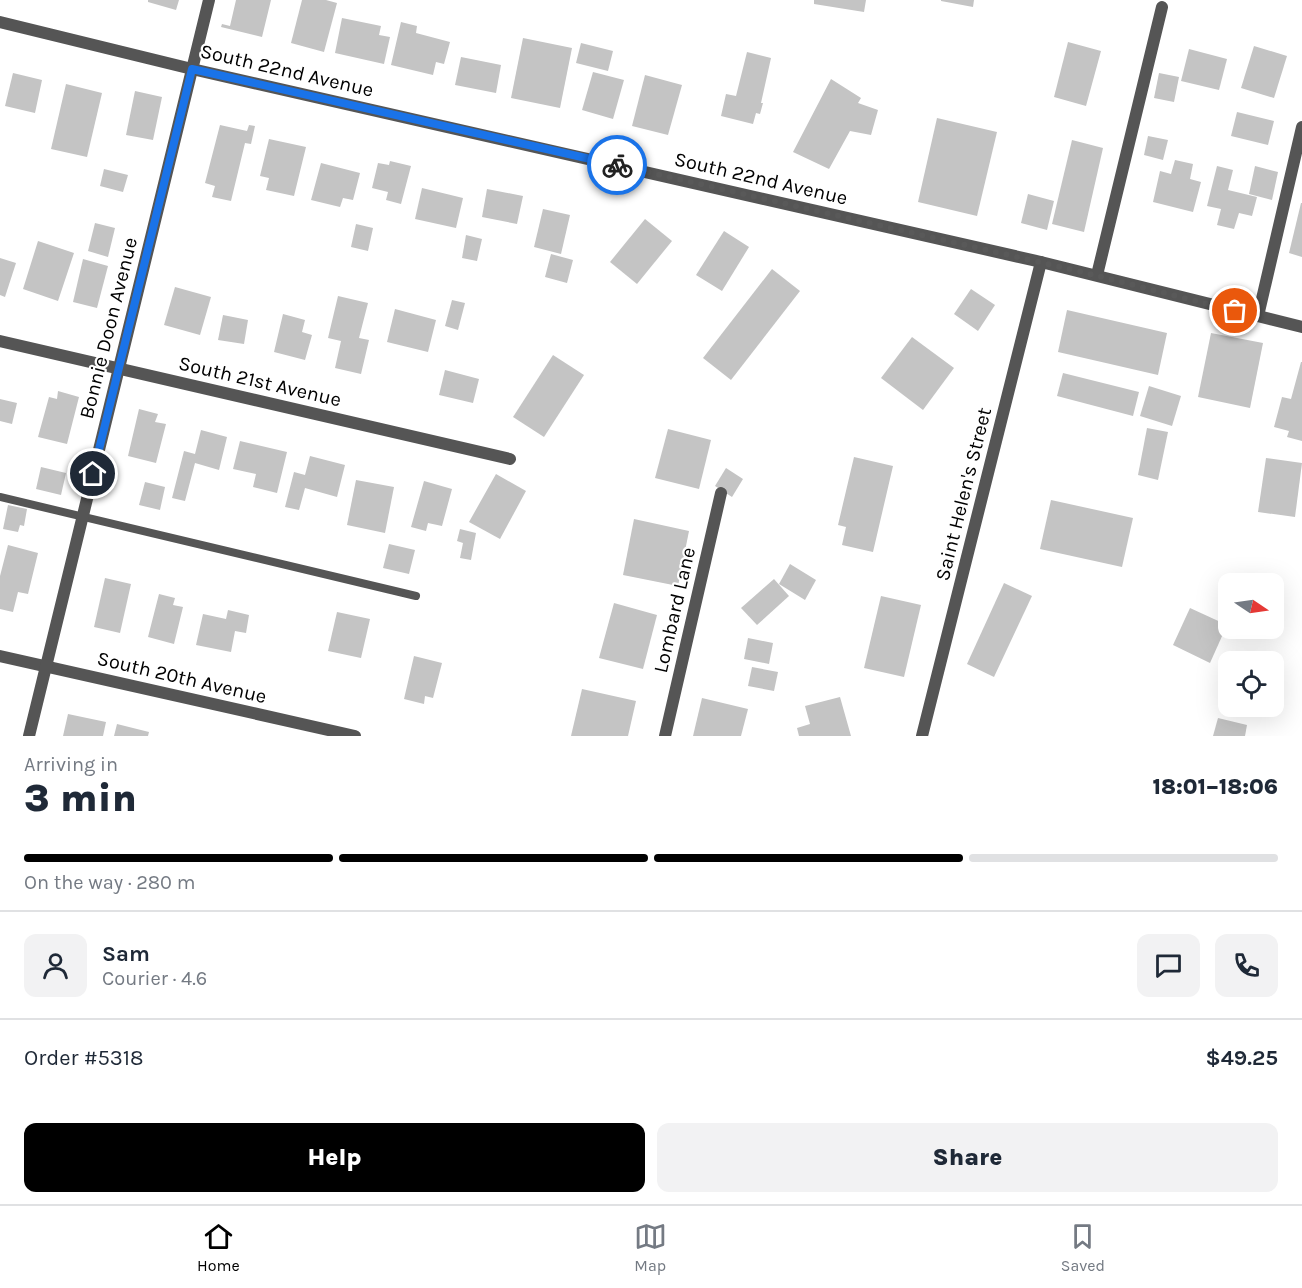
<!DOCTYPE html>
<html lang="en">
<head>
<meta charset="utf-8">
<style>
  body { margin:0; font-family:Karla,sans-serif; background:#f2f2f3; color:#1f2937; height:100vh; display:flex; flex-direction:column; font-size:22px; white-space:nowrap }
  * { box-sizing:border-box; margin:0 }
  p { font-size:20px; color:#747a83 }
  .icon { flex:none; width:33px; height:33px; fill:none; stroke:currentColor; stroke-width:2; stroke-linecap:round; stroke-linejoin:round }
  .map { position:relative; height:736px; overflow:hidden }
  .panel { display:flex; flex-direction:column; background:#fff; flex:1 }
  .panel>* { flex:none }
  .needle { width:39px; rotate:103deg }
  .tools { position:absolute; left:1218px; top:573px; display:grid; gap:12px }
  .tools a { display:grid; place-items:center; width:66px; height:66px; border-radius:12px; background:#fff; box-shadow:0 6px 24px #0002; font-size:30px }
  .pin { position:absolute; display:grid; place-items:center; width:51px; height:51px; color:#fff; margin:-26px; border:3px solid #fff; border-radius:50%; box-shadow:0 2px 6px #0007 }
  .courier { position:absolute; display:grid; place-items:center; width:60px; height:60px; margin:-30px; border:4px solid #1a73e8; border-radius:50%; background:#fff; color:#222; box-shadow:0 2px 8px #0007 }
  .head em { font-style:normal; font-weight:800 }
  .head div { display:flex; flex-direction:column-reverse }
  .head { display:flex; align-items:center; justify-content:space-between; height:102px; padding:0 24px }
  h1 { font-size:39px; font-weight:800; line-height:45px }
  .bar { display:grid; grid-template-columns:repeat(4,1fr); gap:9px 6px; align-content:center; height:72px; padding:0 24px }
  .bar i { height:8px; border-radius:4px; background:#e0e1e3 }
  .bar .on { background:#000 }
  .bar p { grid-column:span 4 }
  .line { display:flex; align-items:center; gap:15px; padding:0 24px; border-top:2px solid #e0e1e3 }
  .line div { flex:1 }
  .round { display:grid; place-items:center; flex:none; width:63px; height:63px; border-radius:12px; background:#f2f2f3 }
  .button { display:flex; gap:12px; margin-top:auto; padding:12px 24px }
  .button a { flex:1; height:69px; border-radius:12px; background:#000; color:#fff; font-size:24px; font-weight:800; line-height:69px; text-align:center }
  .button a+a { background:#f2f2f3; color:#1f2937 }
  .tabs { display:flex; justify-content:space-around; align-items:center; height:84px; border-top:2px solid #e0e1e3; background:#fff; font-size:16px; color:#747a83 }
  .tabs a { display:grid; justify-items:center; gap:3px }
  .tabs .on { color:#000 }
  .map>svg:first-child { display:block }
  .building { fill:#c4c4c4 }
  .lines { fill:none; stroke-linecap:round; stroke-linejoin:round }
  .service { stroke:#555; stroke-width:8 }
  .minor { stroke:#555; stroke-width:12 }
  .done { stroke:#595959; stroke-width:6; stroke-dasharray:0 10.8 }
  .route { stroke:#1a73e8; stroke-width:8 }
  .labels { text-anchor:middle; stroke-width:4.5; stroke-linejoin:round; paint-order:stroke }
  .street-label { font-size:20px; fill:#000; stroke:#fff }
</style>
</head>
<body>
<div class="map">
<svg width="1302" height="736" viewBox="0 0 1302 736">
  <rect width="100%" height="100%" fill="#fff"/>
  <g class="building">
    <polygon points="148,0 179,0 176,10 148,2"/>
    <polygon points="236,0 271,0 262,37 221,27 222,24 230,26"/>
    <polygon points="302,0 326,0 337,3 324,52 291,43"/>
    <polygon points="814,0 866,0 864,12 814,4"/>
    <polygon points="941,0 974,0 973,7 941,1"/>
    <polygon points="342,18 381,26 379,35 390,37 384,64 335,53"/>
    <polygon points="401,22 417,26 416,33 450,42 444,64 436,62 433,75 391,65"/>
    <polygon points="523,38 572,48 560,108 511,98"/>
    <polygon points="1068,42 1101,51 1086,106 1054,97"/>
    <polygon points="581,43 613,51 608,71 576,63"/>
    <polygon points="1254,46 1287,56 1274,98 1241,88"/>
    <polygon points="1189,49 1227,59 1219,90 1181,81"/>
    <polygon points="747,52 771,58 761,103 763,103 760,114 756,113 753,124 721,116 726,94 736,96"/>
    <polygon points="461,57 501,65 496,93 455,85"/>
    <polygon points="593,72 624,80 613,119 582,110"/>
    <polygon points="13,73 42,80 35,113 5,106"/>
    <polygon points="1159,73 1179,77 1174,102 1154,98"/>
    <polygon points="645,75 682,85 668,135 632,126"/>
    <polygon points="831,79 861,98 858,103 878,110 871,135 850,131 829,169 793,152"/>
    <polygon points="66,84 102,93 87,157 51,149"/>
    <polygon points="135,91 162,97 153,140 126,135"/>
    <polygon points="1237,112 1274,121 1268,145 1231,136"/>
    <polygon points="937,118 997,132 977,216 918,202"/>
    <polygon points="220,125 247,131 249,125 255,126 251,144 245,143 231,201 212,197 215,186 205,183"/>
    <polygon points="1148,136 1168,140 1163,160 1144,155"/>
    <polygon points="269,139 306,147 294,196 266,190 269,178 260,176"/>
    <polygon points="1072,140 1103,148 1084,232 1052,224"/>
    <polygon points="1175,160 1193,164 1190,179 1201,182 1193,212 1153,202 1160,171 1171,174"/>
    <polygon points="390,161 411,166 401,204 386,200 388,192 372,188 378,163 389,165"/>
    <polygon points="321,163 360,173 353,200 343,198 340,207 311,200"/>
    <polygon points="1217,166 1233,170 1228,190 1257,197 1252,216 1239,213 1234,229 1217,225 1221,209 1207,206"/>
    <polygon points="1255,166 1278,172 1272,200 1249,194"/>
    <polygon points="104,169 128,175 123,192 100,186"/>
    <polygon points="422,188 463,198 456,228 415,219"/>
    <polygon points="487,189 523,196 517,224 482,217"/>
    <polygon points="1028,194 1054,201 1047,230 1021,223"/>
    <polygon points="1301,203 1302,203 1302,257 1289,253"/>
    <polygon points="543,209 570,215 561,254 534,247"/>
    <polygon points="645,219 672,241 637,284 610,262"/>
    <polygon points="95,223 115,228 108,257 88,251"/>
    <polygon points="356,224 373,228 368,251 351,247"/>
    <polygon points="724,231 749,247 722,291 696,275"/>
    <polygon points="466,235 482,239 477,261 462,258"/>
    <polygon points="38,241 74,253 58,301 23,289"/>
    <polygon points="551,254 573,260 567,283 545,277"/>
    <polygon points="0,258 16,263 5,297 0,295"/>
    <polygon points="83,259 108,266 97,308 73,302"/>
    <polygon points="772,269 800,291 731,380 703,358"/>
    <polygon points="175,287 211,297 200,335 164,325"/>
    <polygon points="971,289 995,305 978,331 954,314"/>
    <polygon points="338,296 368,303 359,338 369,340 361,374 335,368 341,341 328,338"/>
    <polygon points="452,300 465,303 458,330 445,326"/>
    <polygon points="395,309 436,320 428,352 387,342"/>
    <polygon points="1067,310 1167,333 1158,375 1058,352"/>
    <polygon points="283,314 305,320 302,332 312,335 305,360 274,352"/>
    <polygon points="223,315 248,320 244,344 218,340"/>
    <polygon points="1211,333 1263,343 1250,408 1198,397"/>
    <polygon points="912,337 954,368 923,410 881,378"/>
    <polygon points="553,355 584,375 544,437 513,417"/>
    <polygon points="1301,362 1302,362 1302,441 1287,437 1289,431 1274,427 1282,397 1291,399"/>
    <polygon points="445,370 479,379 473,403 439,395"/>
    <polygon points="1063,373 1139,392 1133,416 1057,396"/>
    <polygon points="1149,386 1181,396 1172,426 1140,416"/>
    <polygon points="58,391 79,397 67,444 38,437 49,397 57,399"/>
    <polygon points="0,399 17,403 12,424 0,421"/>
    <polygon points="139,409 158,414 155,422 166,424 156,463 128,456"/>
    <polygon points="1147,428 1168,432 1158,480 1138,475"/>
    <polygon points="668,429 711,440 699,489 655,478"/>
    <polygon points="201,430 227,437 219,470 195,463 185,501 172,498 184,451 195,454"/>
    <polygon points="240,441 287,452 277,493 253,487 256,474 233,469"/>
    <polygon points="310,456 345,465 337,497 305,488 299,510 285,507 294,472 305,475"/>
    <polygon points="854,457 893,466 873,552 842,545 846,527 838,525"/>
    <polygon points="1266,458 1302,463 1295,517 1258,512"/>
    <polygon points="41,467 66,473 61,495 36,489"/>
    <polygon points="726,468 743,479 732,497 715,486"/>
    <polygon points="496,474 526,491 500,539 469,522"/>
    <polygon points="356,480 394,487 385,533 347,525"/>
    <polygon points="424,481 452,489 442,526 428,523 426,531 411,527"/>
    <polygon points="145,482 165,487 160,510 139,505"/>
    <polygon points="1051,500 1133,518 1122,567 1040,549"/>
    <polygon points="8,505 27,509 24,526 20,525 18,532 3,529"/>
    <polygon points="634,519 689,531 678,586 623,575"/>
    <polygon points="460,529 476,533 471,560 460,558 463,543 457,541"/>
    <polygon points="389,544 415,550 409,574 383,568"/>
    <polygon points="8,545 38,553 28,594 18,592 13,612 0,609 0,576"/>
    <polygon points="790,564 816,580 805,600 779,584"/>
    <polygon points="105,578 131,584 120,633 94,627"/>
    <polygon points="774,579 789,596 757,625 741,608"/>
    <polygon points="1004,583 1032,596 994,677 967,664"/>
    <polygon points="159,594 175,598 173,605 183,607 174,644 148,637"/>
    <polygon points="881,596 921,605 904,677 864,668"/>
    <polygon points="614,603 657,615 643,669 599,658"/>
    <polygon points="1190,608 1227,625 1210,663 1173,645"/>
    <polygon points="228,610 249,615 246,633 235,631 231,652 196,645 203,614 226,619"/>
    <polygon points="337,612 370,619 361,658 328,651"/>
    <polygon points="748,638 773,643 769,664 744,659"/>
    <polygon points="414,656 442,663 433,698 425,696 424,704 404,699"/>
    <polygon points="752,667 778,672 774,691 748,686"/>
    <polygon points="582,689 636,701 628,736 571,736"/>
    <polygon points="840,697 851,736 799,736 797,728 810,724 805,706"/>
    <polygon points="702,698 748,709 741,736 693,736"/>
    <polygon points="68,714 106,722 103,736 63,736"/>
    <polygon points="1218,718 1247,725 1245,736 1213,736"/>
    <polygon points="117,724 149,732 148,736 114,736"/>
  </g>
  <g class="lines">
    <polyline class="service" points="0,497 416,596"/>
    <g class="minor">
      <polyline points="0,22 192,69 1041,262 1302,327"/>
      <polyline points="1097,275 1162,7"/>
      <polyline points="1258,316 1302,127"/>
      <polyline points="0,341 510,459"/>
      <polyline points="0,656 355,736"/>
      <polyline points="29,736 209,0"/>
      <polyline points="665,736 721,493"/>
      <polyline points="922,736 1041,262"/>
    </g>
  </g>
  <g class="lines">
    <polyline class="done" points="617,165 1078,271 1235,311"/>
    <polyline class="route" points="93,474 192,69 617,165"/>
  </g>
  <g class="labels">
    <g class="street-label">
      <text transform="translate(287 70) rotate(13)" y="7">South 22nd Avenue</text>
      <text transform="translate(761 178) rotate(13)" y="7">South 22nd Avenue</text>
      <text transform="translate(108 328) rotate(-76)" y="7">Bonnie Doon Avenue</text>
      <text transform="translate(260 381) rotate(13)" y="7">South 21st Avenue</text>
      <text transform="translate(963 494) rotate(-76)" y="7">Saint Helen's Street</text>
      <text transform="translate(674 610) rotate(-77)" y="7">Lombard Lane</text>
      <text transform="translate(182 677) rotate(13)" y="7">South 20th Avenue</text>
    </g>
  </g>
</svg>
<div class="tools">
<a><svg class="needle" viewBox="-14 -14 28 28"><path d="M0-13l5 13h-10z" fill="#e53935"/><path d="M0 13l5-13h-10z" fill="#747a83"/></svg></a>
<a><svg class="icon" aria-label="locate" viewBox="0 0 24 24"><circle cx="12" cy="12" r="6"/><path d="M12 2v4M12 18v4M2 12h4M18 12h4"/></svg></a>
</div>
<div class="pin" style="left:1235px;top:311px;background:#ea580c"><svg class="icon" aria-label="bag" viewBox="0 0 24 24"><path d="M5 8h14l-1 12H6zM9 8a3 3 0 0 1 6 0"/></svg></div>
<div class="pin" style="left:93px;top:474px;background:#1f2937"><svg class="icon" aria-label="home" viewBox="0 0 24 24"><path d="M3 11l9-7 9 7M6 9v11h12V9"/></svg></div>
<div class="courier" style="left:617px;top:165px"><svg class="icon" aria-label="bike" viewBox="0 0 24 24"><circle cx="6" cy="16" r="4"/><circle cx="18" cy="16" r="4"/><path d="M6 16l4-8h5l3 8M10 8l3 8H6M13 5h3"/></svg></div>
</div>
<section class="panel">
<div class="head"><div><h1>3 min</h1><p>Arriving in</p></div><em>18:01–18:06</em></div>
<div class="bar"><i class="on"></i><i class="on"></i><i class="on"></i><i></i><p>On the way · 280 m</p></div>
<div class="line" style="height:108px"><a class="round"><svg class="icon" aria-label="person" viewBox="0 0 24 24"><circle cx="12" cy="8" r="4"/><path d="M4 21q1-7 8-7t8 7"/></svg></a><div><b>Sam</b><p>Courier · 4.6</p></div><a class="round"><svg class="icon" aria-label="chat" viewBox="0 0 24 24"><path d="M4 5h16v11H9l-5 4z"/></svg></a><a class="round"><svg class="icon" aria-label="phone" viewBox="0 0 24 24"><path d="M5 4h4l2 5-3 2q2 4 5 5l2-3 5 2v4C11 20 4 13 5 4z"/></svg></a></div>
<div class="line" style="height:78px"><div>Order #5318</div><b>$49.25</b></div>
<div class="button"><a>Help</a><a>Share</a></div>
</section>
<nav class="tabs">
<a class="on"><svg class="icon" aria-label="home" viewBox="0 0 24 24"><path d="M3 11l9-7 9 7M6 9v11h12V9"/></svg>Home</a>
<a><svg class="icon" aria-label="map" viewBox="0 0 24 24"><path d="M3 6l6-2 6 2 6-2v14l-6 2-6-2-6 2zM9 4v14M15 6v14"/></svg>Map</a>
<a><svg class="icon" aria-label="saved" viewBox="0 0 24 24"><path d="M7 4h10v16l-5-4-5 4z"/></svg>Saved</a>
</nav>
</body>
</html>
